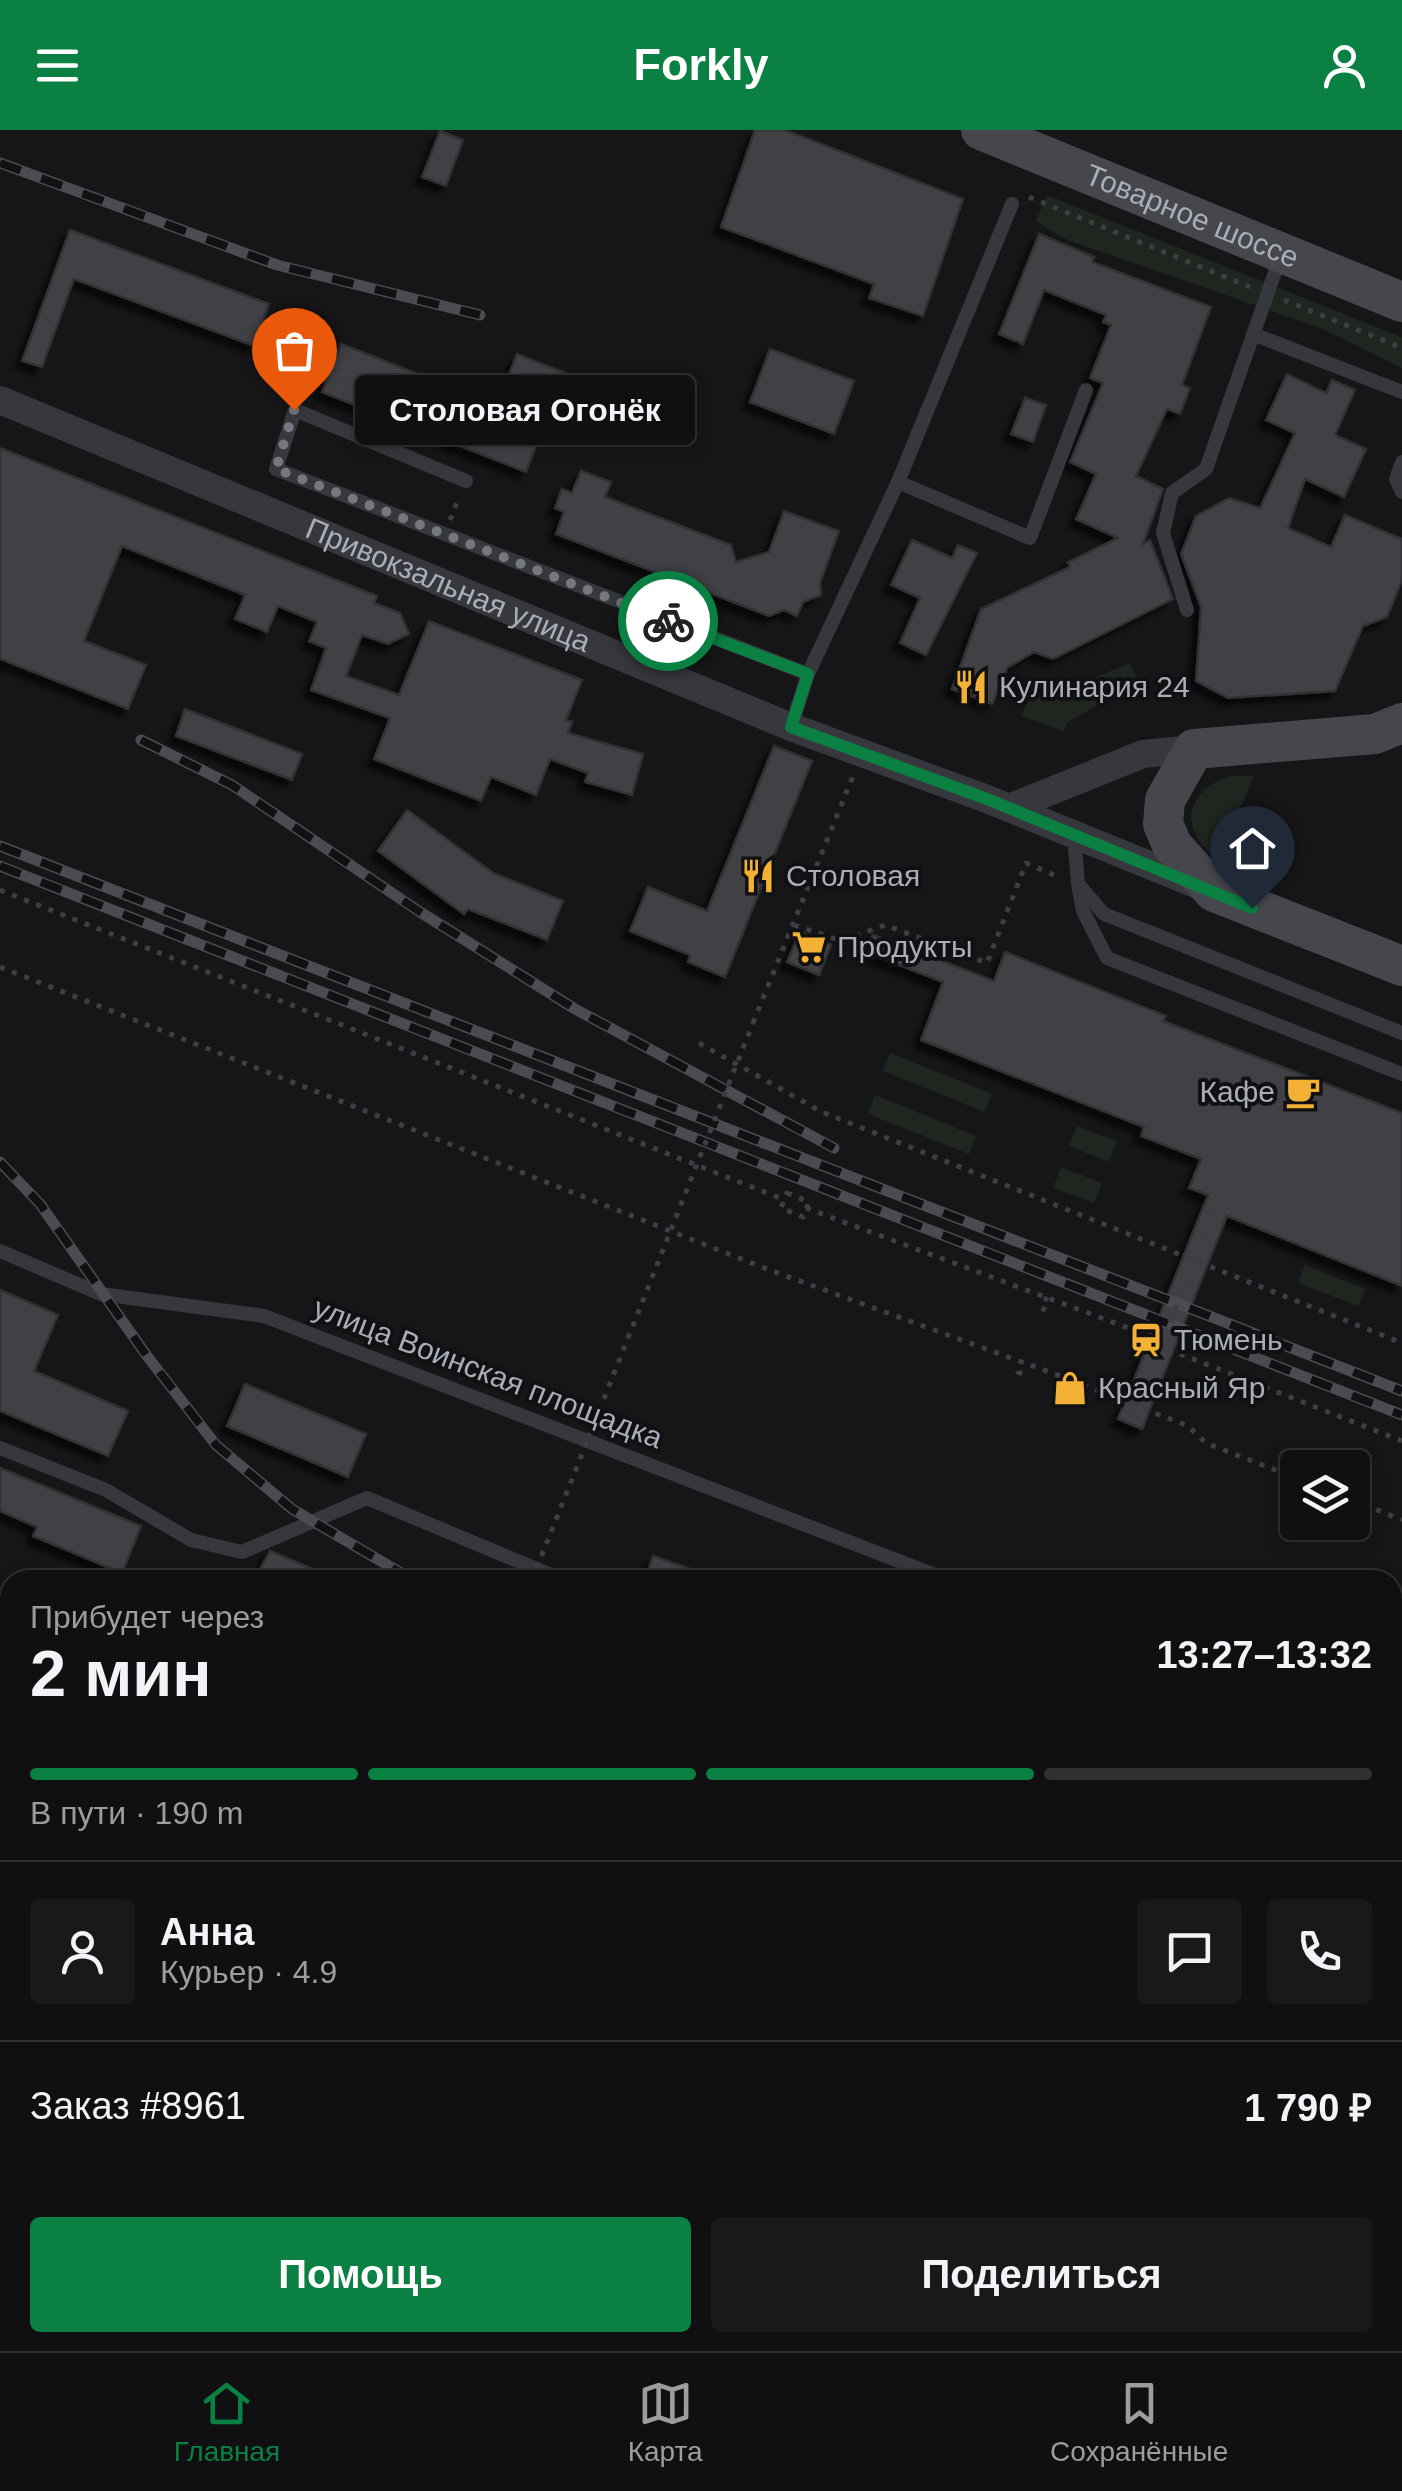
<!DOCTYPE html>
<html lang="ru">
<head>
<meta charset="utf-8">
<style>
  body { margin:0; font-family:Arial,sans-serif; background:#19191b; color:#f1f3f6; height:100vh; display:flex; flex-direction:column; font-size:38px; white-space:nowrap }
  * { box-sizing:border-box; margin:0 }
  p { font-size:32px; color:#9c9d9f }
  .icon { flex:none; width:55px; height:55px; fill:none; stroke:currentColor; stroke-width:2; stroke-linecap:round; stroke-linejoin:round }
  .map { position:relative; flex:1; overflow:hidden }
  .details { position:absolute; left:0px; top:1440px; width:1402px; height:782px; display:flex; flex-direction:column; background:#101012; border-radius:30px 30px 0 0; box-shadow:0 5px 15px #0003,0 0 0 2px #303032 }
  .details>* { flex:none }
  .controls { position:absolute; left:1280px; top:1320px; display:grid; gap:20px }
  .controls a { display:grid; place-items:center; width:90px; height:90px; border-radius:10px; background:#101012; box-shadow:0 5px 15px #0003,0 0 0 2px #303032; font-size:50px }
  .pin { position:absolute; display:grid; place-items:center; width:85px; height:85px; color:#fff; margin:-102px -42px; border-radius:50% 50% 50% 0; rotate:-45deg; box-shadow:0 0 10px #0007 }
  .pin .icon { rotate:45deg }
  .courier { position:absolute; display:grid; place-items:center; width:100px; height:100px; margin:-50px; border:8px solid #0b8043; border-radius:50%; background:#fff; color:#222; box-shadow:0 2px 12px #0007 }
  .bubble { position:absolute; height:70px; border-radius:10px; background:#101012; box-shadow:0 5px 15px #0003,0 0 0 2px #303032; font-size:32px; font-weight:700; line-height:70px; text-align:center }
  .head em { font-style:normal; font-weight:700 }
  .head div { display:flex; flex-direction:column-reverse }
  .head { display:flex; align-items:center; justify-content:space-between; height:170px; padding:0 30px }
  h1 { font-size:65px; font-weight:700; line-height:75px }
  .bar { display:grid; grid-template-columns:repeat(4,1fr); gap:15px 10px; align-content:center; height:120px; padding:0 30px }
  .bar i { height:12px; border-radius:8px; background:#303032 }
  .bar .on { background:#0b8043 }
  .bar p { grid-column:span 4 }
  .line { display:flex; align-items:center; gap:25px; padding:0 30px; border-top:2px solid #303032 }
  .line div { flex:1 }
  .round { display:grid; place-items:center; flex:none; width:105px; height:105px; border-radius:10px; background:#19191b }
  .action { display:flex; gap:20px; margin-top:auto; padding:20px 30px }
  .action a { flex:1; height:115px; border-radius:10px; background:#0b8043; color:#fff; font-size:40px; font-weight:700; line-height:115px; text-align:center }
  .action a+a { background:#19191b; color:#f1f3f6 }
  header { display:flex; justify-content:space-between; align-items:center; height:130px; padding:0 30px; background:#0b8043; color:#fff; font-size:45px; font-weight:700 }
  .dock { display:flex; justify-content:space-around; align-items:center; height:140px; border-top:2px solid #303032; background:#101012; font-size:28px; color:#9c9d9f }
  .dock a { display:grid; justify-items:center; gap:5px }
  .dock .on { color:#0b8043 }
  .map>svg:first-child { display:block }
  .green { fill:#1e261f }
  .building { fill:#404145; stroke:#303034; stroke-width:2.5; filter:url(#shadow) }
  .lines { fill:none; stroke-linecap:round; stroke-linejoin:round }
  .path { stroke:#3d3f44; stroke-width:5; stroke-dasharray:5 8; stroke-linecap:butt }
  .lane { stroke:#37383d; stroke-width:14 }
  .street { stroke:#37383d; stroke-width:28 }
  .secondary { stroke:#45474d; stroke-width:40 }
  .rail-casing { stroke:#4a4c52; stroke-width:11 }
  .rail { stroke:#111113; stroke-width:8; stroke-dasharray:22; stroke-linecap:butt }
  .path-bridge { stroke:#3d3f44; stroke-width:5; stroke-dasharray:5 8; stroke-linecap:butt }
  .done { stroke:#757880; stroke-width:10; stroke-dasharray:0 18 }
  .route { stroke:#0b8043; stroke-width:12 }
  .labels { text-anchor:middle; stroke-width:8; stroke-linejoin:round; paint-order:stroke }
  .street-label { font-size:30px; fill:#a8adb8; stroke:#111113 }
  .poi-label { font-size:30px; fill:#a8adb8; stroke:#111113; text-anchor:start }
</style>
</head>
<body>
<header><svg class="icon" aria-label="menu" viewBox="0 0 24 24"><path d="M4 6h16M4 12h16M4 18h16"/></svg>Forkly<svg class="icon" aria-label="person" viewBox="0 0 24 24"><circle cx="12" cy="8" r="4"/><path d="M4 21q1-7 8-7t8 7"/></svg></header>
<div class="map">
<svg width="1402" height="2221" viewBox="0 0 1402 2221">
  <defs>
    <filter id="shadow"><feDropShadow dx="-7" dy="7" stdDeviation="2.5" flood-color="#0009"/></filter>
  </defs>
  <rect width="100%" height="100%" fill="#161618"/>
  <g class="green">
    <polygon points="1047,65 1402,207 1402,238 1323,199 1062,108 1036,91"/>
    <polygon points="1130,533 1136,546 1129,558 1068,592 1063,601 1021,586 1029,570 1053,553 1070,558"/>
    <path d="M1232 646H1254L1218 729C1178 701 1184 659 1232 646Z"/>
    <polygon points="890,923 992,964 984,982 883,941"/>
    <polygon points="875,965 976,1006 969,1024 868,984"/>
    <polygon points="1077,996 1117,1011 1109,1032 1069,1016"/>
    <polygon points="1061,1037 1102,1053 1094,1073 1053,1058"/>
    <polygon points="1305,1135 1365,1159 1358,1176 1298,1153"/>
  </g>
  <g class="building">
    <polygon points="755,0 785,0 963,69 923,186 869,168 874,154 721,97"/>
    <polygon points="440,1 463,10 446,56 422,47"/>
    <polygon points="70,100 269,174 254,216 74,149 42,237 22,231"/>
    <polygon points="1039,104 1094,127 1092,132 1211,177 1182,255 1190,258 1180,284 1167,279 1136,346 1163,359 1143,414 1150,410 1173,469 1053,529 1034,522 1007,538 992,574 952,559 981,479 1070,437 1068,432 1118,408 1076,389 1096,344 1070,332 1103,253 1090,248 1111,195 1103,192 1106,185 1044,160 1023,214 999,204"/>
    <polygon points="341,214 497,275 517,224 565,243 526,342 322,262"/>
    <polygon points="770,219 854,251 834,304 750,272"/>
    <polygon points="1287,244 1326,263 1332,250 1355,260 1335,305 1366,319 1344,367 1305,349 1288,398 1331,417 1345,385 1402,409 1402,450 1387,487 1363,496 1335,561 1228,568 1196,551 1201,477 1181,424 1196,386 1229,368 1260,378 1295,303 1266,290"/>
    <polygon points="1025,268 1046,275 1033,312 1011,304"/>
    <polygon points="0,318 377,466 374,473 400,483 409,504 388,514 362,505 346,546 399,565 429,491 582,550 566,590 572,592 568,603 643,624 632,665 585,652 588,643 550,629 536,665 491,647 481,671 374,629 390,588 311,560 326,518 309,511 317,492 278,476 267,502 235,489 245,465 122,416 84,511 146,535 128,579 0,529"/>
    <polygon points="581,341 611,352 605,367 731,415 736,432 769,422 784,381 839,401 820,453 821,465 803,472 797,486 784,480 769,486 556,404 564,382 555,378 562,359 572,363"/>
    <polygon points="912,410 952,428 958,415 977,423 926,525 900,513 920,468 891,455"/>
    <polygon points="185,579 302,624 292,650 176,606"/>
    <polygon points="774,616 812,631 725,847 688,832 690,825 630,801 648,757 707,781"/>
    <polygon points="407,680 493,743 563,771 547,810 468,779 464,784 378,721"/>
    <polygon points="800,802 831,815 819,845 787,832"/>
    <polygon points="873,805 994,851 1005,822 1166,886 1163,891 1402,983 1402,1156 1227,1086 1142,1299 1118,1289 1208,1065 1189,1058 1201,1029 1141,1006 1144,997 921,910 943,852 866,822"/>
    <polygon points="0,1160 58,1185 34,1241 128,1281 108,1326 0,1281"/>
    <polygon points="245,1254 366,1304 348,1347 227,1296"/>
    <polygon points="0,1338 141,1396 122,1443 33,1406 37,1397 0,1381"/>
    <polygon points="270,1421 338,1450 254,1450"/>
    <polygon points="653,1426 713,1447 712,1450 645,1450"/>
  </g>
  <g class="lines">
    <g class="path">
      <polyline points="1029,67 1250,157"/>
      <polyline points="1284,170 1402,218"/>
      <polyline points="450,390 459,367"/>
      <polyline points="0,760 785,1070"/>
      <polyline points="794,795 842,811 885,795 987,833 1026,733 1061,748"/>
      <polyline points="0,837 767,1139 1063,1247 1083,1255 1078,1269 1058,1261 1063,1247"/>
      <polyline points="753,893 853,646"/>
      <polyline points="699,913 822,982 1402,1213"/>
      <polygon points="787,1063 809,1072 803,1087 781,1078"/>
      <polyline points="806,1078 1150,1206 1157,1215 1402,1311"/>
      <polyline points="1046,1180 1041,1178 1047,1167"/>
      <polyline points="1022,1244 1018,1242 1022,1231"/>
      <polyline points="1083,1255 1188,1296 1206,1313 1298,1349"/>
      <polyline points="1352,1370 1402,1390"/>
      <polyline points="0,1633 10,1637"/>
      <polyline points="1215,2212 1237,2221"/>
      <polyline points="1264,2221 1268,2212"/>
    </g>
    <g class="lane">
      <polyline points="1253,204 1402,262"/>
      <polyline points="1402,332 1396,349 1402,362"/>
      <polyline points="466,351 295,280 276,339 808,544"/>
      <polyline points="898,352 1030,408 1086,260"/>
      <polyline points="1187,480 1163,403 1172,363 1206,339 1280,128"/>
      <polyline points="791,597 808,544 898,352 1012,74"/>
      <polyline points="1074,705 1078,754 1104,784 1402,903"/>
      <polyline points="1079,760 1083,781 1107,828 1402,944"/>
      <polyline points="0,1121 101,1164 264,1186 948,1450"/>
      <polyline points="0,1318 106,1360 191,1410 242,1422 367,1368 563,1450"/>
      <polyline points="1392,1621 1402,1625"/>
      <polyline points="1392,1797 1398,1799 1392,1816"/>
      <polyline points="0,1864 10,1838"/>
      <polyline points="0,2092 10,2096"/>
      <polyline points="1392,2153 1402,2129"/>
      <polyline points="0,2163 10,2138"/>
      <polyline points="1366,2221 1369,2212"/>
    </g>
    <g class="street">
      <path id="s1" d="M0 270 791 597 987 669 1203 757"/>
      <polyline points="1009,678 1143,624 1194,619"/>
      <polyline points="0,2172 10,2175"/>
      <polyline points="110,2212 133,2221"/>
      <polyline points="1303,2212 1326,2221"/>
    </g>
    <g class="secondary">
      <path id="s2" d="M981 0 1402 172"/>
      <polyline points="1402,593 1375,604 1194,619 1165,670 1163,694 1172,715 1214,762 1402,836"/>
      <polyline points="0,1696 10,1700"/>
      <polyline points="308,2221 311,2212"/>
    </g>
    <g class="rail-casing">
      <g id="rail">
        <polyline points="0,33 277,135 480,185"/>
        <polyline points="141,610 232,655 420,782 575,879 834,1018"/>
        <polyline points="0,716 1402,1261"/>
        <polyline points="0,736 1402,1285"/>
        <polyline points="0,1032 40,1074 147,1226 216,1315 292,1379 413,1450"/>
      </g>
    </g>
    <use href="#rail" class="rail"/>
    <g class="path-bridge">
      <polyline points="1131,1288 1219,1070"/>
      <polyline points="532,1450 753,893"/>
    </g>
  </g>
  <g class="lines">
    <polyline class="done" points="294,280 276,339 668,491"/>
    <polyline class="route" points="668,491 808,544 791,597 987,669 1252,778"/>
  </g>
  <defs>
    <g id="restaurant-bare" transform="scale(2.7)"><path d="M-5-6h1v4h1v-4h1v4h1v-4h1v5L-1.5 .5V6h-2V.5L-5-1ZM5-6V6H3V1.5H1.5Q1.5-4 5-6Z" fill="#f2b134" stroke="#111113" stroke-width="2.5" paint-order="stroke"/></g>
    <g id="supermarket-bare" transform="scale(2.7)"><path d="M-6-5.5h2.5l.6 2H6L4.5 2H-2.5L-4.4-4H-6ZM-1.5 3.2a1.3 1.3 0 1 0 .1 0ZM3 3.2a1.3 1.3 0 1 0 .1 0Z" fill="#f2b134" stroke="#111113" stroke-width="2.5" paint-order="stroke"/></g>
    <g id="cafe-bare" transform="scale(2.7)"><path d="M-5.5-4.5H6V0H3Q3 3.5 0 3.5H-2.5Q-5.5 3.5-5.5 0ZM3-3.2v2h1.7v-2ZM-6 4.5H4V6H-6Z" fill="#f2b134" stroke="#111113" stroke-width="2.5" paint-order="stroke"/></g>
    <g id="station-bare" transform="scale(2.7)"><path d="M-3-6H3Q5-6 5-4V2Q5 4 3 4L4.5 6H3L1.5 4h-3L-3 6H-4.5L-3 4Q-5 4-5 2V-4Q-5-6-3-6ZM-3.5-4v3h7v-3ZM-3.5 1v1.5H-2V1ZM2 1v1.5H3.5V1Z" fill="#f2b134" stroke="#111113" stroke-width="2.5" paint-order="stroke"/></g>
    <g id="shop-bare" transform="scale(2.7)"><path d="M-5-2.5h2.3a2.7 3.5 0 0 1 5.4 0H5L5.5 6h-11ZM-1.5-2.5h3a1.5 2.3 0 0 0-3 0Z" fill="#f2b134" stroke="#111113" stroke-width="2.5" paint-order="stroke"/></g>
  </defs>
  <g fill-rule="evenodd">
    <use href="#restaurant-bare" x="971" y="557"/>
    <use href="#restaurant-bare" x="758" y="746"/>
    <use href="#supermarket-bare" x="809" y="817"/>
    <use href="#cafe-bare" x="1303" y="962"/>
    <use href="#station-bare" x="1146" y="1210"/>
    <use href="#shop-bare" x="1070" y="1258"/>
  </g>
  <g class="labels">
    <g class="street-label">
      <text dy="10" stroke="none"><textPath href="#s2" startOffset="228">Товарное шоссе</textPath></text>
      <text dy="10" stroke="none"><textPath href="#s1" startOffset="485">Привокзальная улица</textPath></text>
      <text transform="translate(488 1243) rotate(21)" y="10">улица Воинская площадка</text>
    </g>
    <g class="poi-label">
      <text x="999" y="567">Кулинария 24</text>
      <text x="786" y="756">Столовая</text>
      <text x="837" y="827">Продукты</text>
      <text x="1275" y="972" text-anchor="end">Кафе</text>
      <text x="1174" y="1220">Тюмень</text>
      <text x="1098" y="1268">Красный Яр</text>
    </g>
  </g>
</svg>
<div class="controls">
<a><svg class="icon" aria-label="layers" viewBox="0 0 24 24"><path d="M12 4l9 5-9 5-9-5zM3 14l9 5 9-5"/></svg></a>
</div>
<div class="pin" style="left:294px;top:280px;background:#ea580c"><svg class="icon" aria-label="bag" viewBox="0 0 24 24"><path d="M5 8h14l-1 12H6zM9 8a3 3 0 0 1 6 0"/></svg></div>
<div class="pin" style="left:1252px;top:778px;background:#1f2937"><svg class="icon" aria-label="home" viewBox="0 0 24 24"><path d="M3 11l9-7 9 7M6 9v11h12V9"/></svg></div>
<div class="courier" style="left:668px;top:491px"><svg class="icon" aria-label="bike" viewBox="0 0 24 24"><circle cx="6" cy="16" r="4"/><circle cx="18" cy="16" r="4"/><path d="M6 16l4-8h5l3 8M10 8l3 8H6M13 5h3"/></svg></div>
<div class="bubble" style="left:355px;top:245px;width:340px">Столовая Огонёк</div>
<section class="details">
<div class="head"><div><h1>2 мин</h1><p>Прибудет через</p></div><em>13:27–13:32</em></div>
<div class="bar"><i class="on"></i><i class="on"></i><i class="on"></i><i></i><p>В пути · 190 m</p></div>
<div class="line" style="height:180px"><a class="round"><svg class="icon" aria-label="person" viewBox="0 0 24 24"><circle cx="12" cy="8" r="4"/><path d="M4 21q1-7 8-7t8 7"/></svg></a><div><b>Анна</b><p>Курьер · 4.9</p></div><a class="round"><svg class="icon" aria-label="chat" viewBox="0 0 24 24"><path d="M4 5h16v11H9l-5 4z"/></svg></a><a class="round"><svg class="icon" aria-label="phone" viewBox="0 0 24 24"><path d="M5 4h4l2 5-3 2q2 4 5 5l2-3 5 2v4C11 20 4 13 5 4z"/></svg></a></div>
<div class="line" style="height:130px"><div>Заказ #8961</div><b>1 790 ₽</b></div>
<div class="action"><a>Помощь</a><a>Поделиться</a></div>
</section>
</div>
<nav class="dock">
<a class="on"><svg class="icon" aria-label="home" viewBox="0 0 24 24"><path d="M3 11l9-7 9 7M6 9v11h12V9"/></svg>Главная</a>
<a><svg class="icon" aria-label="map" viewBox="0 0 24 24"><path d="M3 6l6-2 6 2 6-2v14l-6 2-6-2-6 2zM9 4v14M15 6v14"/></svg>Карта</a>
<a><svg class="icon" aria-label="saved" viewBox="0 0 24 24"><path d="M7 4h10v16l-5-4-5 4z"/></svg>Сохранённые</a>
</nav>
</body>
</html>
